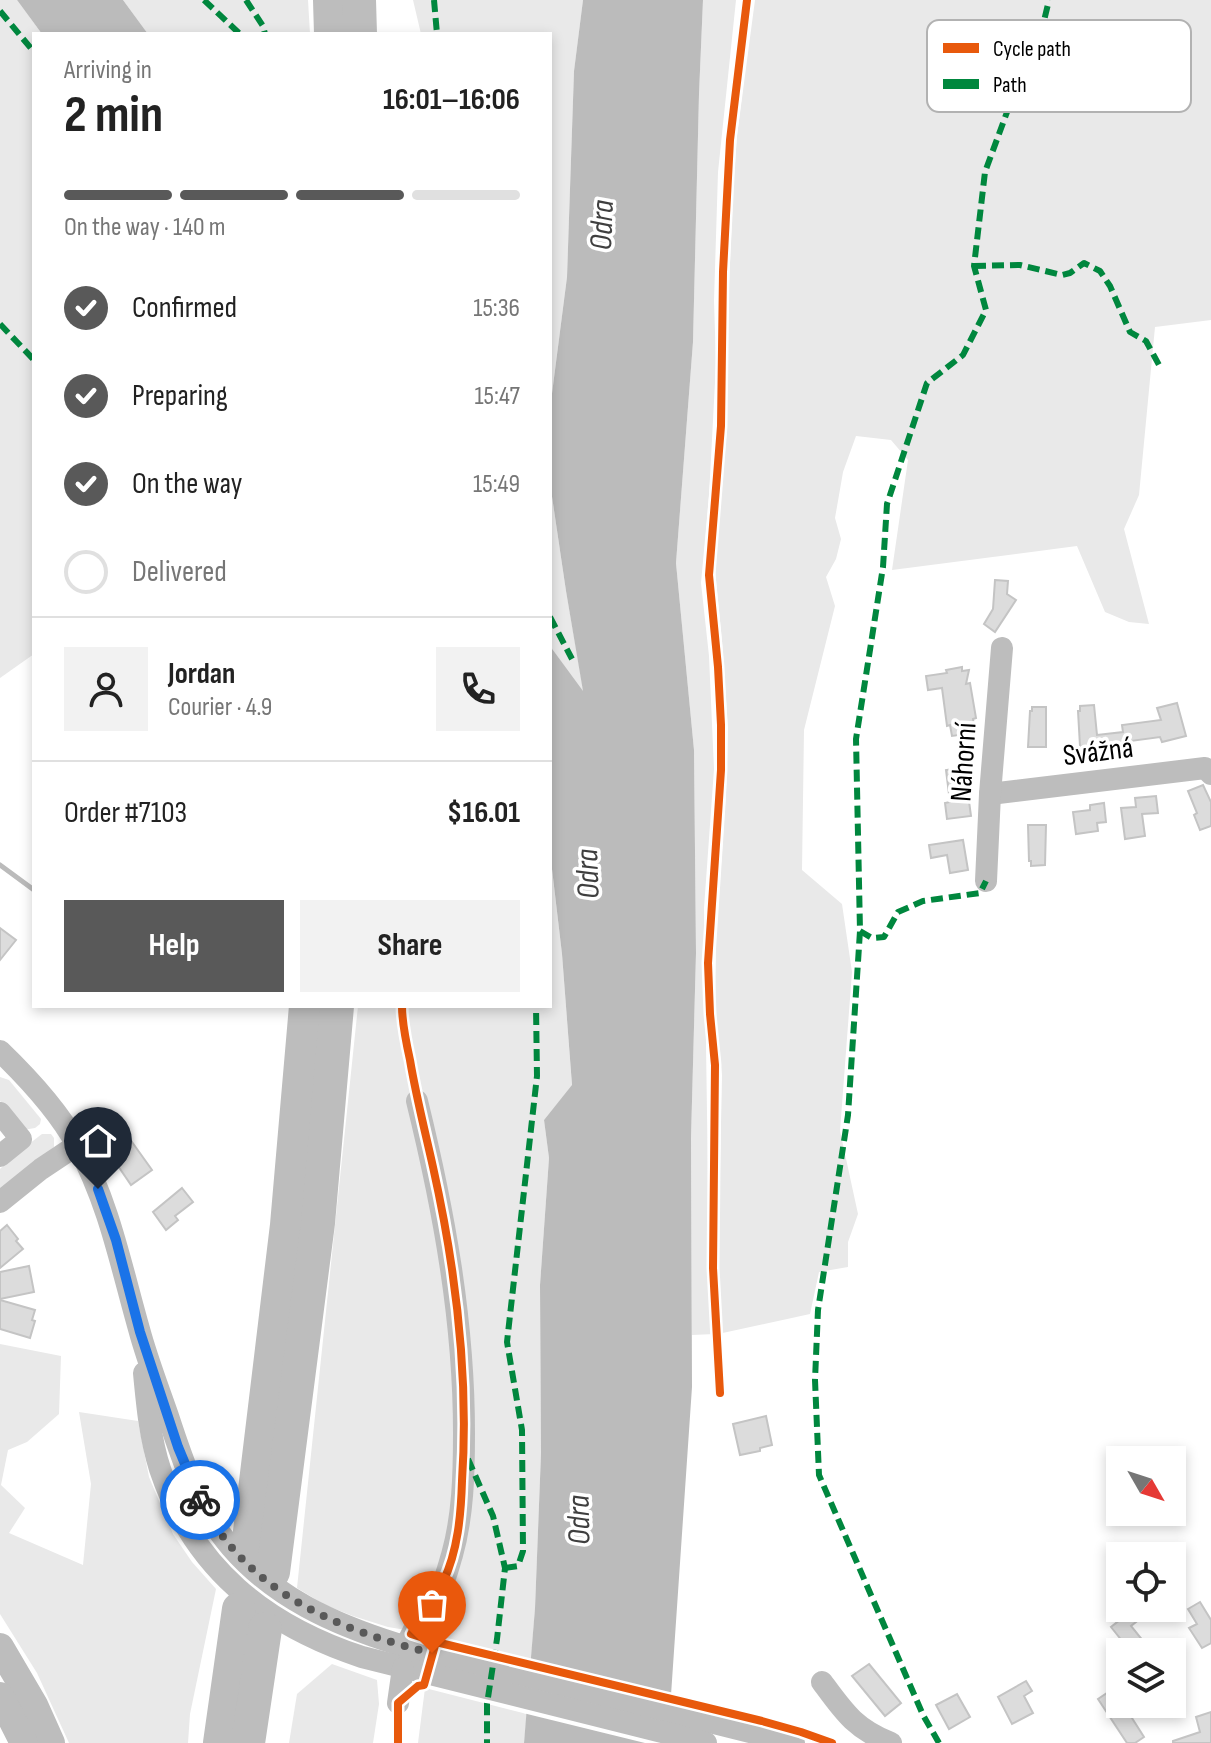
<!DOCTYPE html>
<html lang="en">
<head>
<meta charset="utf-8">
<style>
  body { margin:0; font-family:"Sofia Sans Condensed",sans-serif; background:#f2f2f2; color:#222; height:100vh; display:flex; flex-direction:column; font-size:30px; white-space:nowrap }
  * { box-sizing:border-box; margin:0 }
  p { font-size:26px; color:#767676 }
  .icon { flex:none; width:44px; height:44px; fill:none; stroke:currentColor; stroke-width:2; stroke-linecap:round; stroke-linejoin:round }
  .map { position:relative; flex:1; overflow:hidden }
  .details { position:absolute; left:32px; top:32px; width:520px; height:976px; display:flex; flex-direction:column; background:#fff; border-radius:0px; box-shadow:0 4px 12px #0003 }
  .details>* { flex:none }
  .needle { width:52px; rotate:129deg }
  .fabs { position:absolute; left:1106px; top:1446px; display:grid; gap:16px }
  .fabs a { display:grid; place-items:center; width:80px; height:80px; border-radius:0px; background:#fff; box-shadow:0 4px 12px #0003; font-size:40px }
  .pin { position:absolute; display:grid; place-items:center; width:68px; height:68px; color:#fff; margin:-82px -34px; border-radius:50% 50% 50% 0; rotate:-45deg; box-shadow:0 0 8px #0007 }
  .pin .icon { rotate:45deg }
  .courier { position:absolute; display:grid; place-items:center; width:80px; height:80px; margin:-40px; border:6px solid #1a73e8; border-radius:50%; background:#fff; color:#222; box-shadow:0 2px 10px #0007 }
  .head em { font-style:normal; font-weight:700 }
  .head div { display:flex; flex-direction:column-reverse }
  .head { display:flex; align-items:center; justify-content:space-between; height:136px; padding:0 32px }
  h1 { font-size:52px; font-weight:700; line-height:60px }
  .bar { display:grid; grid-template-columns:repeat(4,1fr); gap:12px 8px; align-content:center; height:96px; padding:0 32px }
  .bar i { height:10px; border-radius:6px; background:#e0e0e0 }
  .bar .active { background:#595959 }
  .bar p { grid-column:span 4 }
  .line { display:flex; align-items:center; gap:20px; padding:0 32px; border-top:2px solid #e0e0e0 }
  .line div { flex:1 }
  .round { display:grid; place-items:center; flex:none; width:84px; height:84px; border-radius:0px; background:#f2f2f2 }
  ol { padding:0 32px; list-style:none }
  li { display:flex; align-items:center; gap:24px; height:88px }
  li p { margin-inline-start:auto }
  li .icon { padding:8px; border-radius:50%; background:#595959; color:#fff; stroke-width:4 }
  li:last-child { color:#767676 }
  li i { width:44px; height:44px; border:4px solid #e0e0e0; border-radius:50% }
  .button { display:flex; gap:16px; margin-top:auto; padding:16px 32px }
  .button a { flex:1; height:92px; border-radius:0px; background:#595959; color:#fff; font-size:32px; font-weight:700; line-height:92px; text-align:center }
  .button a+a { background:#f2f2f2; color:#222 }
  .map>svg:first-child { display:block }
  .green { fill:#e9e9e9 }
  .water { fill:#bbb }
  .pier { fill:#fff }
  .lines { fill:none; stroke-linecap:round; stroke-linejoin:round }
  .stream { stroke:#bbb; stroke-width:5 }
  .building { fill:#dcdcdc; stroke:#c4c4c4; stroke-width:2 }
  .minor { stroke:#bdbdbd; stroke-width:22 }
  .major { stroke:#bdbdbd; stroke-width:28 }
  .highway { stroke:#bdbdbd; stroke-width:34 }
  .quiet { stroke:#00873e; stroke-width:6; stroke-dasharray:12 6; stroke-linecap:butt }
  .cycleway-casing { stroke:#fff; stroke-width:13 }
  .cycleway { stroke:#e8590c; stroke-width:8 }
  .done { stroke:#595959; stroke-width:8; stroke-dasharray:0 14.4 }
  .route { stroke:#1a73e8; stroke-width:10 }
  .labels { text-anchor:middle; stroke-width:7; stroke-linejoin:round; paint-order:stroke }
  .street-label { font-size:30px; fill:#000; stroke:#fff }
  .water-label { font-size:32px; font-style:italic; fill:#3f3f3f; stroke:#fff }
  .key { fill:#fff; stroke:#b2b2b2; stroke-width:2 }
  .key-label { font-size:22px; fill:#000 }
</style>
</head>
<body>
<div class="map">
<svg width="1211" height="1743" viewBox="0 0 1211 1743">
  <rect width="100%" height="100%" fill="#fff"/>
  <g class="green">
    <polygon points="0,0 17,0 42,34 34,34 34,654 0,678"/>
    <polygon points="123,0 308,0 310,34 148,34"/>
    <polygon points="413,0 583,0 574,71 567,277 550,409 550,34 421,34"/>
    <polygon points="703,0 736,0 718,172 714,301 716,363 709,496 701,583 709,656 714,769 704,908 709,1250 715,1334 692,1335 691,1138 696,953 694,750 676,563 693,342 699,94"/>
    <polygon points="755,0 1211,0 1211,320 1155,327 1139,495 1124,529 1149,624 1129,622 1105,612 1077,546 892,570 908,460 891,440 856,436 843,472 835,518 841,539 836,559 826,577 835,606 804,730 802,870 842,904 852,972 840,1131 858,1214 848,1242 848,1267 819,1272 810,1314 718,1334 718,1269 722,1075 715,1016 716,949 726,797 728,728 722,641 715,570 727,428 726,359 733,191 737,136"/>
    <polygon points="550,483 566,591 584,694 550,646"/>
    <polygon points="550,853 562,954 572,1086 544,1120 549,1158 540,1285 541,1453 535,1608 531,1660 430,1634 388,1627 353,1616 325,1605 297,1588 358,1006 550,1006"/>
    <polygon points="0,1077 9,1080 41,1119 40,1124 35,1128 23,1130 0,1101"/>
    <polygon points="42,1134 51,1134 54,1138 54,1147 0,1193 0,1169 12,1157"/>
    <polygon points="0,1344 61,1356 59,1414 27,1442 8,1450 1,1485 25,1508 9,1533 83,1565 91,1484 79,1412 138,1421 149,1477 173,1534 192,1562 216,1589 190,1714 188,1743 69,1743 37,1673 0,1614"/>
    <polygon points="332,1664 377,1680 379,1704 373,1743 289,1743 297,1694"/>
    <polygon points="425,1688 527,1714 524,1743 418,1743"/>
  </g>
  <g class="water">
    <polygon points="17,0 123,0 148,34 42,34"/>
    <polygon points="583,0 703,0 699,94 693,342 676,563 694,750 696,953 691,1138 692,1387 671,1695 664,1743 524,1743 535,1608 541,1453 540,1285 549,1158 544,1120 572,1085 562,954 550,852 550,646 583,691 566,591 550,483 550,409 567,277 574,71"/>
  </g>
  <polygon class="pier" points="527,1659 675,1696 668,1743 645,1743 523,1713"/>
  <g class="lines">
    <polyline class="stream" points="0,865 34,890"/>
  </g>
  <g class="building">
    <polygon points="995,580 1008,581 1007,594 1016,600 995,632 984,624 993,609"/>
    <polygon points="962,667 962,671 969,670 966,684 970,683 976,718 973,719 975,733 952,736 950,725 947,726 942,688 928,690 926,676 947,673 946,670"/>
    <polygon points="1177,703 1186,736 1162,742 1160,737 1130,741 1131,751 1117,752 1116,744 1080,746 1078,711 1080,711 1080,706 1094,705 1097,735 1123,732 1122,725 1161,720 1157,708"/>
    <polygon points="1032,707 1046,707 1046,747 1028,747 1030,711 1032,711"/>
    <polygon points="968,767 971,794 968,794 971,816 947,819 945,803 950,802 946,770"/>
    <polygon points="1203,785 1211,802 1211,826 1200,830 1194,815 1197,813 1188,791"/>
    <polygon points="1156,796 1158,813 1142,814 1145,836 1125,839 1121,808 1136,807 1135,798"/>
    <polygon points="1104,803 1106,822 1097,823 1098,831 1076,834 1073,812 1090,810 1090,805"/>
    <polygon points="1028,825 1046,825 1045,865 1031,866 1031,861 1029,861"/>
    <polygon points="963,840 968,870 950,873 947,855 931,858 929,845"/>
    <polygon points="0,928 16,940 0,960"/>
    <polygon points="132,1142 152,1170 131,1185 112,1157"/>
    <polygon points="182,1188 193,1202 175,1216 178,1220 166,1230 153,1212"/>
    <polygon points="7,1225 18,1239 16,1241 23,1249 0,1268 0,1231"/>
    <polygon points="29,1266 34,1292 0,1299 0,1272"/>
    <polygon points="0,1300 35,1310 32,1320 35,1321 30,1338 0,1329"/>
    <polygon points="766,1416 772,1445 760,1448 760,1451 740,1455 733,1424"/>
    <polygon points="1200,1602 1211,1620 1211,1643 1202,1648 1189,1628 1197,1624 1188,1609"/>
    <polygon points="1134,1609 1141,1618 1131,1626 1152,1652 1131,1652 1111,1627"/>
    <polygon points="869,1664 901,1703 885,1716 852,1676"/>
    <polygon points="1026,1681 1032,1691 1024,1696 1033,1713 1012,1724 998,1697"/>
    <polygon points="1113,1689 1120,1700 1120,1704 1123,1704 1144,1737 1135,1743 1127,1743 1098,1699"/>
    <polygon points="957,1694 970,1717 949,1729 936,1705"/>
    <polygon points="1211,1712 1211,1743 1173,1743 1173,1741 1200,1732 1196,1717"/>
  </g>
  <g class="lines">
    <g class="minor">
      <polyline points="990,794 1205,768 1211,774"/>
      <polyline points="986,881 990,794 1002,648"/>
      <path d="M0 1051C29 1079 58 1110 77 1145 109 1203 121 1266 139 1329 147 1359 158 1387 168 1416 183 1462 199 1510 231 1547 275 1598 334 1624 397 1644L794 1743"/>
      <polyline points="0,1113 21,1139 0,1156"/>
      <polyline points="0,1202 41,1169 77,1145"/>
      <path d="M144 1373C147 1405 150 1438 160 1469 193 1568 265 1625 362 1657L706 1743"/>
      <path d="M406 1647C416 1620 430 1607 442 1584 447 1575 449 1564 452 1555 463 1516 464 1474 464 1433 464 1321 444 1211 417 1101"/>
      <path d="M822 1682C844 1712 855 1729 891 1743"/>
      <polyline points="398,1703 403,1668"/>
    </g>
    <g class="major">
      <polyline points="0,1647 34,1705 51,1743"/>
      <polyline points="0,1696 24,1743"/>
    </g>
    <g class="highway">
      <polyline points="330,0 331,34"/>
      <polyline points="359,0 360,34"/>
      <polyline points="248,1548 287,1225 306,1006"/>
      <polyline points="273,1572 318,1223 337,1006"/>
      <polyline points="220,1743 239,1609"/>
      <polyline points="248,1743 265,1629"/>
    </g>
    <g class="quiet">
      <polyline points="204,0 240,34"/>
      <polyline points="246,0 263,26 265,34"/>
      <polyline points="434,0 437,34"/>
      <polyline points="0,11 34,52"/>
      <polyline points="974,266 1020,265 1062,275 1070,273 1084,263 1100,271 1110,286 1130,332 1146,341 1159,365"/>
      <polyline points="0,324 34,360"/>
      <polyline points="550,617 572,659"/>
      <polyline points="860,931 872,938 884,937 898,912 923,901 980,893 986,881"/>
      <polyline points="468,1459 493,1516 505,1568 497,1639 487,1704 487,1743"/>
      <polyline points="505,1568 518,1566 523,1551 522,1430 507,1342 537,1076 536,1006"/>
      <polyline points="939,1743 923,1715 819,1475 815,1380 818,1310 848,1115 858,962 860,931 856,739 883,567 887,504 927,383 963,355 986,310 974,266 985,172 1010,104 1036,54 1049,0"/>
    </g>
    <g class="cycleway-casing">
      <g id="cycleway">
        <path d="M402 1006C402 1024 406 1042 410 1060 416 1096 425 1131 433 1167 456 1270 469 1376 462 1481 461 1514 458 1551 443 1582 435 1600 420 1615 411 1634L436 1642 762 1721 801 1732 832 1743"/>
        <polyline points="720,1393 713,1268 715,1065 710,1014 708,963 721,770 721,725 718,667 709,575 721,426 723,272 730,140 747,0"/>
        <polyline points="398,1743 398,1703 418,1686 424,1685 436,1642"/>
      </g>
    </g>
    <use href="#cycleway" class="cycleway"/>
  </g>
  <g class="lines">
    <path class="done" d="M200 1500C247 1592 337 1630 432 1653"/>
    <polyline class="route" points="98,1189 116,1240 140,1332 178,1447 200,1500"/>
  </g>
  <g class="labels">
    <g class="street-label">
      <text transform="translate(1098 751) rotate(-7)" y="10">Svážná</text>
      <text transform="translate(963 762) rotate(-86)" y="10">Náhorní</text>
    </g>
    <g class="water-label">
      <text transform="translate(601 225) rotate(-88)" y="11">Odra</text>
      <text transform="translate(587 874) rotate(-92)" y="11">Odra</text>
      <text transform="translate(578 1520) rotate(-91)" y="11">Odra</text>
    </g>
  </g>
  <rect x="927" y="20" width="264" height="92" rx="12" class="key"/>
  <rect x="943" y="43" width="36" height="10" fill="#e8590c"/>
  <rect x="943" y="79" width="36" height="10" fill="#00873e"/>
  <g class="key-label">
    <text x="993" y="56">Cycle path</text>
    <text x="993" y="92">Path</text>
  </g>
</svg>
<div class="fabs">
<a><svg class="needle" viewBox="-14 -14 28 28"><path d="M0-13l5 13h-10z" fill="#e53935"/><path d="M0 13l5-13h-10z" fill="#767676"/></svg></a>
<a><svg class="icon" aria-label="locate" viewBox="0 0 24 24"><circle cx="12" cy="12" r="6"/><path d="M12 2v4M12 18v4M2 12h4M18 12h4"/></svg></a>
<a><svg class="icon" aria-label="layers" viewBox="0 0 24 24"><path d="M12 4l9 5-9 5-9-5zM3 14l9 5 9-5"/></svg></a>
</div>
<div class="pin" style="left:432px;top:1653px;background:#ea580c"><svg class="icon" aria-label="bag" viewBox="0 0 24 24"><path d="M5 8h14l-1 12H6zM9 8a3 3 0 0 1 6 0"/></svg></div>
<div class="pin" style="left:98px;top:1189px;background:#1f2937"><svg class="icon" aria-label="home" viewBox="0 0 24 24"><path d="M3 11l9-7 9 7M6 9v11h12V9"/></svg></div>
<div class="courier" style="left:200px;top:1500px"><svg class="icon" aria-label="bike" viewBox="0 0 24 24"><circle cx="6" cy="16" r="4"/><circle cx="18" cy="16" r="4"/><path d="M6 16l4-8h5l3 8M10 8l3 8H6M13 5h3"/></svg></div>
<section class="details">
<div class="head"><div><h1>2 min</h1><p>Arriving in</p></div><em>16:01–16:06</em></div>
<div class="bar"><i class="active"></i><i class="active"></i><i class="active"></i><i></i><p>On the way · 140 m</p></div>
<ol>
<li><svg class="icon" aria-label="check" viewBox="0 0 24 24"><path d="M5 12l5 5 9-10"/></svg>Confirmed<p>15:36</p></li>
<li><svg class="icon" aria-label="check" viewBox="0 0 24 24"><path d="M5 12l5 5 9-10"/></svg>Preparing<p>15:47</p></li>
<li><svg class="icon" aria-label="check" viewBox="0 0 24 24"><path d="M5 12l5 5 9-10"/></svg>On the way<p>15:49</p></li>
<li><i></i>Delivered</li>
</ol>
<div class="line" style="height:144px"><a class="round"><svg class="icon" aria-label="person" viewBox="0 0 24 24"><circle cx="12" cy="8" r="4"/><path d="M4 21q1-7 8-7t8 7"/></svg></a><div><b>Jordan</b><p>Courier · 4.9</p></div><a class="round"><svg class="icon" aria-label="phone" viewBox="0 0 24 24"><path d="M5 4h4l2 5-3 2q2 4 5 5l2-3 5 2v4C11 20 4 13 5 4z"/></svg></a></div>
<div class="line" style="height:104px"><div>Order #7103</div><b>$16.01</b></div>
<div class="button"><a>Help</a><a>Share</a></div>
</section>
</div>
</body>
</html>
